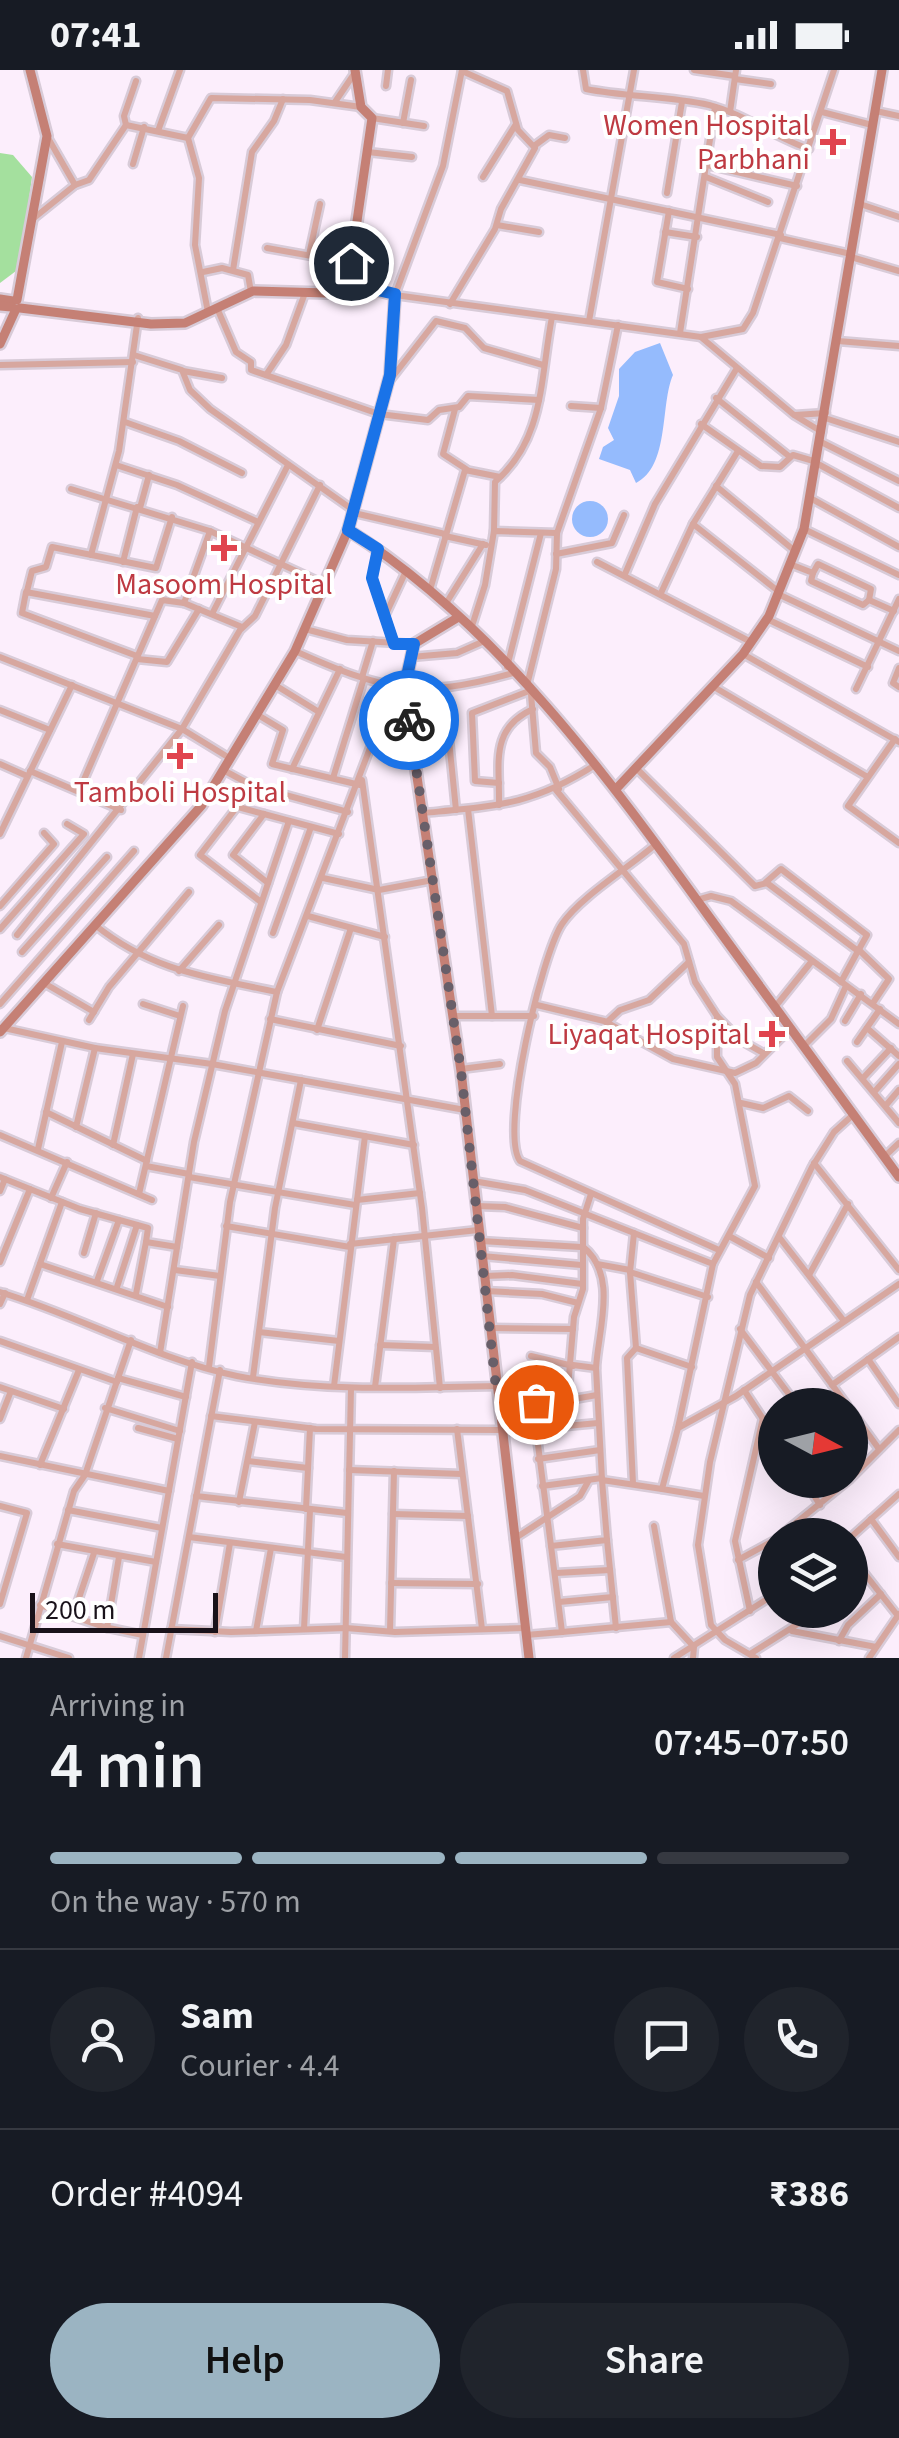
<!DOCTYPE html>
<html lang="en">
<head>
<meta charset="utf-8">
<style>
  body { margin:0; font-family:"Source Sans 3",sans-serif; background:#20242c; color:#f1f3f6; height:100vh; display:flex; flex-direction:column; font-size:38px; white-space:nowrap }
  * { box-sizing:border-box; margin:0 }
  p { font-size:32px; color:#9ea1a6 }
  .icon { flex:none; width:55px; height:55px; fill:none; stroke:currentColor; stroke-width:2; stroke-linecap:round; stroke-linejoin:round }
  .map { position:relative; height:1588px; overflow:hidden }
  .panel { display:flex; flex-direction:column; background:#171b24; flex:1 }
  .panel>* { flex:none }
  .needle { width:65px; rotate:97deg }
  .controls { position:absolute; left:758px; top:1318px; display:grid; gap:20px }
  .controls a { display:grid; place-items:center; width:110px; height:110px; border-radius:50%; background:#171b24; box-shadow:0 10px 40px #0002; font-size:50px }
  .scale { position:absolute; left:30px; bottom:25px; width:188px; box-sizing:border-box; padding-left:10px; border:5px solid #19121a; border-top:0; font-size:28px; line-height:35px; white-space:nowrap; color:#19121a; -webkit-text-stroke:8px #fff; paint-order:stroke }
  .pin { position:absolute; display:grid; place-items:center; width:85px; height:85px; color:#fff; margin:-42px; border:5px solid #fff; border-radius:50%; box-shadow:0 2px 10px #0007 }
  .courier { position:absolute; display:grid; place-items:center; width:100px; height:100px; margin:-50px; border:8px solid #1a73e8; border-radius:50%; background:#fff; color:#222; box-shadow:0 2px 12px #0007 }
  .summary em { font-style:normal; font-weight:600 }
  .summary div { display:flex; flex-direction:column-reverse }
  .summary { display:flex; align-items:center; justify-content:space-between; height:170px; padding:0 50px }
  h1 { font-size:65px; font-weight:600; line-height:75px }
  .bar { display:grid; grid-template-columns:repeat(4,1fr); gap:15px 10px; align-content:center; height:120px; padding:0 50px }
  .bar i { height:12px; border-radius:8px; background:#363941 }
  .bar .selected { background:#9bb4c2 }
  .bar p { grid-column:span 4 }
  .line { display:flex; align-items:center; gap:25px; padding:0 50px; border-top:2px solid #363941 }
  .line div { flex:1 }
  .round { display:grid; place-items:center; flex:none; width:105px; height:105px; border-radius:52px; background:#20242c }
  .cta { display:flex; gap:20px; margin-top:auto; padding:20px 50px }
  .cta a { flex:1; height:115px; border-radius:60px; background:#9bb4c2; color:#111; font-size:40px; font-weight:600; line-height:115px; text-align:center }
  .cta a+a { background:#20242c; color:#f1f3f6 }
  .status { display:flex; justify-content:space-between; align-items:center; height:70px; padding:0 50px; background:#171b24; direction:ltr }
  .status svg { height:28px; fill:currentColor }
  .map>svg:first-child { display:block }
  .green { fill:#a4e09e }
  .water { fill:#95bbfd }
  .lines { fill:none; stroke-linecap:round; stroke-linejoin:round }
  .street-casing { stroke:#d8cbd8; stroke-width:11 }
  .secondary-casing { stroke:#d8cbd8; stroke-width:14 }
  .street { stroke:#d7a79f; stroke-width:6 }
  .secondary { stroke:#c58075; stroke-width:9 }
  .done { stroke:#685f69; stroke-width:10; stroke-dasharray:0 18 }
  .route { stroke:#1a73e8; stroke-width:12 }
  .health-dot { fill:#e0444e; stroke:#fff; stroke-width:4 }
  .labels { text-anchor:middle; stroke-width:8; stroke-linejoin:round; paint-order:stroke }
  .health-label { font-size:30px; fill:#be3a42; stroke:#fff; text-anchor:end }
</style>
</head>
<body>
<div class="status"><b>07:41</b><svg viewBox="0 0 49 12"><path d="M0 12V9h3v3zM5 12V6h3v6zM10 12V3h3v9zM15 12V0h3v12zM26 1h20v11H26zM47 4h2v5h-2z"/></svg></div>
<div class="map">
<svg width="899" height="1588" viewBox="0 0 899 1588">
  <rect width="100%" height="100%" fill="#fceefc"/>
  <polygon class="green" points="0,83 13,85 32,107 20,198 0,213"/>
  <g class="water">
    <path d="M660 273 673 305C660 334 670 396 636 413L630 400 599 389 603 377 614 370 608 358 619 326V299L635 282Z"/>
    <circle cx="590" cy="449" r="18"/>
  </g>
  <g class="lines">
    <g class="street-casing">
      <g id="street">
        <polyline points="462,0 443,96 395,225 701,267 743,259 753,243 834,0"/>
        <path d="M583 0 586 19C626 27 669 26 709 35 744 44 774 67 809 79"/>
        <polyline points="694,0 735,6"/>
        <polyline points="735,9 771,14"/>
        <polyline points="386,16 388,0"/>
        <polyline points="335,32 354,4"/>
        <polyline points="876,41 899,46"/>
        <polyline points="730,42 736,0"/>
        <polyline points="822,42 872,55"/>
        <polyline points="372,48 424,56"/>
        <polyline points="403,53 411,10"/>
        <polyline points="126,55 124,46 136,11"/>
        <polyline points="158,61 180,0"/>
        <polyline points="48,68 75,115"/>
        <polyline points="188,68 199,108 195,175 208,242"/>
        <polyline points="534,76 549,65 565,68"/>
        <polyline points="368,82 412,87"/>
        <polyline points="133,94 144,57"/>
        <polyline points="707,95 797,116"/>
        <polyline points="483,107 516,54"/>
        <polyline points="706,107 768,132"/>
        <polyline points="520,110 781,165"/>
        <polyline points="667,123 682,32"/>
        <polyline points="860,134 899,147"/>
        <polyline points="669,141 657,212 688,219"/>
        <polyline points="34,148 75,115 89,110 126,55 188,68 211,28 310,30 361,37"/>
        <polyline points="497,155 539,162"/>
        <polyline points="665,162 697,167"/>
        <polyline points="780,168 851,184"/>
        <polyline points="267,178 351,193"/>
        <polyline points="309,185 320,134"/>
        <polyline points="851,187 899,201"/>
        <polyline points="233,200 252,82 274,51 283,29"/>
        <polyline points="203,202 222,198 248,205 251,222"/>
        <polyline points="450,234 495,159 501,139 535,78 518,60 507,21 462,1"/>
        <polyline points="217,238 236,282 251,292 251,300 379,344 428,350 439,340 459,337 468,326 539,330"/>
        <polyline points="589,251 634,0"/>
        <polyline points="680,263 715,37"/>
        <polyline points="702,268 794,345 822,362"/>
        <polyline points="838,271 899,276"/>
        <polyline points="134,285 182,300 190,320 210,339 353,440"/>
        <polyline points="0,295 133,292"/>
        <polyline points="183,301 222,308"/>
        <polyline points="266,305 286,275 305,223"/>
        <polyline points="387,314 436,251 465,258 484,278 543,295"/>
        <polyline points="716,328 790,387"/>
        <polyline points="571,336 601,338"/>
        <polyline points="455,339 443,384 466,399"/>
        <polyline points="795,345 826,343"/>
        <polyline points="825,348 899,372"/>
        <polyline points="125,352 179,371 242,403"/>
        <polyline points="701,354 761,396 780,397 793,385 817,392"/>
        <polyline points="821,372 899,411"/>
        <polyline points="818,394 899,438"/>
        <polyline points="116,395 177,415 258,452"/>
        <polyline points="716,416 795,481"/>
        <polyline points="71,419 210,461 324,514"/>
        <polyline points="812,429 899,477"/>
        <polyline points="140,438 149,405"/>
        <polyline points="354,443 445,464"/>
        <polyline points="693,454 778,521"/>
        <polyline points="804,459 899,505"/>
        <path d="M494 461 495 412C545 369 540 308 552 247"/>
        <polyline points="445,466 486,475"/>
        <polyline points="378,480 372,508 394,574"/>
        <polyline points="556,484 612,473 624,445"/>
        <polyline points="91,485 119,381 138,248"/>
        <polyline points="123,492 137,437"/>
        <polyline points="597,492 751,572"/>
        <polyline points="790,494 813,503 811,511 863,535 869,530 894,541"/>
        <polyline points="813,503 818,494 871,519 869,530"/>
        <polyline points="625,504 655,434 737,298"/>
        <polyline points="430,520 465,400 500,407"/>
        <polyline points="27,521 32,501 46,497 52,477 156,498 172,447"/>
        <polyline points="661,523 693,454 738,381"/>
        <polyline points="778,524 899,581"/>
        <polyline points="184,533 210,461"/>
        <polyline points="445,535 483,474"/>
        <polyline points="212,544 288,395"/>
        <polyline points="385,546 406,501"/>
        <polyline points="767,549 868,597"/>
        <polyline points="305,559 347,570 414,574"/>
        <polyline points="471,559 485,515 494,461 557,463"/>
        <path d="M295 581C383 620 418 630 513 603"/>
        <polyline points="743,584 899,672"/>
        <polyline points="137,586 22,543 26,522 155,546"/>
        <polyline points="0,587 182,659 231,689"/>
        <polyline points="411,587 457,583 482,572"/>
        <polyline points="137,589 167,592 199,539"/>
        <polyline points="507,597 541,463"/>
        <polyline points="899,598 893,613 899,617"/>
        <polyline points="362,607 373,571"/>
        <polyline points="275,615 319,642"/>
        <polyline points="527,615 556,499 557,463 601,338 618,255"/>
        <polyline points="714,617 866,706"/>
        <polyline points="856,619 899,529"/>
        <polyline points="444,620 456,740"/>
        <polyline points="531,624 536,683 550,697 559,719"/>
        <polyline points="0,640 50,660"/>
        <polyline points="258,645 283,660 272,694 360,715"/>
        <polyline points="895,669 848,736 899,773"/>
        <polyline points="0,694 27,706"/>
        <polyline points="635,697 755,816 767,813 858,881 841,912"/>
        <polyline points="292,699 340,599"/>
        <polyline points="30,701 121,740"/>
        <polyline points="225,701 253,716 348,742"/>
        <polyline points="333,708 364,608"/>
        <polyline points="362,710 422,1138 440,1318"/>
        <polyline points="499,713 475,711 472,643 529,621"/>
        <polyline points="253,716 200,785 261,832"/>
        <polyline points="556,720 684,874 695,912 717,946 717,987 735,1014 755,1116 713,1194"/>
        <polyline points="79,721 162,530 184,533 242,557"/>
        <path d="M499 735C500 694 489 659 533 639"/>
        <polyline points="238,737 339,764"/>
        <polyline points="468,739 492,946"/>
        <path d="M424 743C496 736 533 735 595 695"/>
        <polyline points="264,744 233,785 268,813"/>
        <polyline points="0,764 72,615"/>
        <path d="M656 774C631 796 580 827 562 854 542 884 499 1062 520 1091L719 1180"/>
        <polyline points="323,808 379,820 433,810"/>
        <polyline points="766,812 781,799 867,865 858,881"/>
        <polyline points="697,830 711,826 731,831 899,954"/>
        <polyline points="0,836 54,774 44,763"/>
        <polyline points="308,846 385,867"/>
        <path d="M95 855C152 901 207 907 277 922"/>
        <polyline points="0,859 84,764 67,754"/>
        <polyline points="273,863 311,757"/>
        <polyline points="17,865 182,659 240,560 255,546 320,415"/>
        <polyline points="859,880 889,909 873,933"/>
        <polyline points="22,882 107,787"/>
        <polyline points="179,901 219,855"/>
        <polyline points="44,913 94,942"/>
        <polyline points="0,934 134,781"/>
        <polyline points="143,934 180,946"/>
        <polyline points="537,935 604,951 673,989 735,1003 756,993 791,958"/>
        <polyline points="775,937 812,891"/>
        <polyline points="453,946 534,946"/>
        <polyline points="718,947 740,970 763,983"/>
        <polyline points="270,949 401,976"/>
        <polyline points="89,950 109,917 189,822"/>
        <polyline points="845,951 861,924"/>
        <polyline points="607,952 620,940 649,930 689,892"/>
        <polyline points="4,958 95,978 212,994 465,1040"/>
        <polyline points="867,958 899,986"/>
        <polyline points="317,960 351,858"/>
        <polyline points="857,972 880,939"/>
        <polyline points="804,976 831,949 846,916"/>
        <polyline points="847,991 899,1053"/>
        <polyline points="461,999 500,994"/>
        <polyline points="864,1007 891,978"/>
        <polyline points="876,1020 899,994"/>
        <polyline points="741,1033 763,1038 789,1026 808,1041"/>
        <polyline points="887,1034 899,1020"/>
        <polyline points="46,1042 147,1091"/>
        <polyline points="293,1053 414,1075"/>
        <polyline points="76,1057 95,978"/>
        <polyline points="0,1065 152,1130"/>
        <polyline points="113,1075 133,984"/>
        <polyline points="38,1079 62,972"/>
        <polyline points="884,1087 899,1073"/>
        <polyline points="814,1093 899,1200"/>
        <polyline points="146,1096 189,1104"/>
        <polyline points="0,1107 80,1139 148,1158 146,1172 177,1177"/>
        <polyline points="189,1107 355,1135"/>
        <polyline points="473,1111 525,1120 634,1163"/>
        <polyline points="0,1121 5,1109"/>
        <polyline points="139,1124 183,936"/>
        <polyline points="51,1128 67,1092"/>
        <polyline points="357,1130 420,1123"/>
        <polyline points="477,1136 505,1137 583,1158"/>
        <polyline points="226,1156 350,1177"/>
        <polyline points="729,1166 769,1188"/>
        <polyline points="779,1167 844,1251"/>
        <polyline points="481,1171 581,1177"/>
        <polyline points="350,1174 478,1160"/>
        <path d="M582 1176C619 1204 598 1260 596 1298"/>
        <polyline points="84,1183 96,1143"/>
        <polyline points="482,1186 581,1195"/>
        <polyline points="0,1192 30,1119"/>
        <polyline points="40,1194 168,1237"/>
        <polyline points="597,1194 630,1200"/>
        <polyline points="175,1200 220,1206"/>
        <polyline points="630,1202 636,1278 692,1297"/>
        <polyline points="809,1205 848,1134"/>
        <polyline points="485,1206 512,1205 582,1214"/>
        <polyline points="97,1211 119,1150"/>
        <polyline points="756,1212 847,1335"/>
        <polyline points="117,1217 137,1155"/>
        <polyline points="486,1221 542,1224 578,1233"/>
        <path d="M0 1222C80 1246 155 1289 237 1306 321 1322 411 1318 496 1316"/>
        <polyline points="136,1224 146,1172"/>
        <polyline points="27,1230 62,1132"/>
        <polyline points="0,1234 5,1223"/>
        <polyline points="491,1258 573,1259"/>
        <polyline points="740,1259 797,1335"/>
        <polyline points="259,1262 339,1271"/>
        <polyline points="0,1271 117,1312"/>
        <polyline points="380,1275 435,1277"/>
        <polyline points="160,1283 194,1072 225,941 289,751"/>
        <polyline points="531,1286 573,1296"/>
        <polyline points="868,1289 899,1334"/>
        <polyline points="573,1295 596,1298 602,1410"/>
        <polyline points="209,1297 230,1132 277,922 378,657 409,649"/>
        <polyline points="253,1307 275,1138 301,1010"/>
        <polyline points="118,1308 186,1327"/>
        <polyline points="832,1315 899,1267"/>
        <polyline points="334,1316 365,1066"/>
        <polyline points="0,1317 64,1339"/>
        <polyline points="375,1317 394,1169"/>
        <polyline points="496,1318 532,1315 537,1332"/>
        <polyline points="744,1320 775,1367"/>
        <polyline points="567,1329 574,1247 583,1219 583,1149 591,1124"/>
        <polyline points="105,1338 180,1361"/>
        <polyline points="850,1339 879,1379"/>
        <polyline points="211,1346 316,1359 501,1360"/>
        <polyline points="0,1349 11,1321"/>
        <polyline points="138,1358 178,1369"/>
        <polyline points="678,1358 713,1194 634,1163 630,1202 708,1227"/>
        <polyline points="457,1359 482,1559"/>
        <polyline points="535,1359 598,1353"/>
        <polyline points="0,1386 169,1421"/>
        <polyline points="538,1389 600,1380"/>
        <polyline points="248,1391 308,1398"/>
        <polyline points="40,1395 79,1300"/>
        <polyline points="349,1400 462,1404"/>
        <polyline points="850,1409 899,1360"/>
        <polyline points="804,1410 820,1435"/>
        <polyline points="633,1414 627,1288 636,1278"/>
        <polyline points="542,1416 602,1408"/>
        <polyline points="196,1426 347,1443"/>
        <polyline points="704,1426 662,1419 678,1358 736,1326 899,1214"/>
        <polyline points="239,1432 255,1352"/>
        <polyline points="0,1436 27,1443 0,1534"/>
        <polyline points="306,1439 310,1358"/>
        <polyline points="68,1440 162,1458"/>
        <polyline points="393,1444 468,1446"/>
        <polyline points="871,1449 899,1487"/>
        <polyline points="654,1456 671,1552 694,1577 693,1588"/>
        <polyline points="781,1465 849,1410"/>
        <polyline points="189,1467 346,1487"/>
        <polyline points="850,1468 899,1424"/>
        <polyline points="514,1469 580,1426 589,1410"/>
        <polyline points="607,1470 616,1558"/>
        <polyline points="57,1474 156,1492"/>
        <polyline points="551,1476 533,1336 597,1325"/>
        <polyline points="850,1485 898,1546"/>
        <polyline points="738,1490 775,1470"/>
        <polyline points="556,1503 610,1500"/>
        <polyline points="391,1513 478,1514"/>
        <polyline points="850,1516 864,1504"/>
        <polyline points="559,1532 613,1527"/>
        <polyline points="40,1535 104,1557 143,1565"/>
        <polyline points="750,1541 735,1471 763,1348"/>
        <polyline points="73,1546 94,1483"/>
        <polyline points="107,1558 119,1487"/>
        <polyline points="171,1559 231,1562 346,1558 395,1562 525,1558"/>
        <polyline points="304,1559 310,1440"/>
        <polyline points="256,1561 271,1478"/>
        <polyline points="390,1561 394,1401"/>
        <polyline points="792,1561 876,1577"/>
        <polyline points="215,1562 230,1473"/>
        <polyline points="562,1562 671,1552"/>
        <polyline points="526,1565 562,1562 551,1476 607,1470 602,1410 662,1419"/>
        <polyline points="0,1566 69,1588"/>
        <polyline points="839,1571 848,1555 881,1524"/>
        <polyline points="750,1584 820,1540"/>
        <polyline points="26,1588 74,1421 85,1405 131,1270"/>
        <polyline points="139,1588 192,1292"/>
        <polyline points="166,1588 220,1300"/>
        <polyline points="345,1588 351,1318"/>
        <polyline points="674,1588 775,1524"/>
        <polyline points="756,1588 725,1570 711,1555 698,1475 710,1392 750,1225 812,1097 834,1062 854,1044"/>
        <polyline points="869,1588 899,1544"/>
      </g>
    </g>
    <g class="secondary-casing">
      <g id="secondary">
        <polyline points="349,206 372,48 361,37 355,0"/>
        <polyline points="0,229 13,231"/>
        <polyline points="17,230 47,66 30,0"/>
        <polyline points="0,236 11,237"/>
        <polyline points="20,238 151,254 185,253 253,221 327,223 348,218"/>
        <polyline points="0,274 16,239"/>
        <polyline points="348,460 390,305 395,225 357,215"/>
        <polyline points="457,548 414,574 404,620 461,1001 529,1588"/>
        <polyline points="616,719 743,584 769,546 804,459 882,0"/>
        <path d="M0 962 202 735 295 581 348 460C497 554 608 707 710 848 773 934 836 1020 899 1107"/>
      </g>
    </g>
    <use href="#street" class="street"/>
    <use href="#secondary" class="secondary"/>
  </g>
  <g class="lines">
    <polyline class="done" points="409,650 461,1001 496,1318 532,1315 537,1319 536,1332"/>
    <polyline class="route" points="351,193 349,206 356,208 356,215 395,224 390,305 348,460 378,479 372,508 394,574 414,574 404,620 409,650"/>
  </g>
  <g class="health-dot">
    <path d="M828 57h10v10h10v10h-10v10h-10v-10h-10v-10h10z"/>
    <path d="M219 463h10v10h10v10h-10v10h-10v-10h-10v-10h10z"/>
    <path d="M175 671h10v10h10v10h-10v10h-10v-10h-10v-10h10z"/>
    <path d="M767 949h10v10h10v10h-10v10h-10v-10h-10v-10h10z"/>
  </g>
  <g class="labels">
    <g class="health-label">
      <text x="810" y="65">Women Hospital<tspan x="810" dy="34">Parbhani</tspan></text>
      <text x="224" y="524" text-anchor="middle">Masoom Hospital</text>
      <text x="180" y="732" text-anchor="middle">Tamboli Hospital</text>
      <text x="750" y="974">Liyaqat Hospital</text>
    </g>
  </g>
</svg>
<div class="controls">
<a><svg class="needle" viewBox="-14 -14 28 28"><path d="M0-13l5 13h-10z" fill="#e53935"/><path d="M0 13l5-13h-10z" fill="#9ea1a6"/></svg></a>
<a><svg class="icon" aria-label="layers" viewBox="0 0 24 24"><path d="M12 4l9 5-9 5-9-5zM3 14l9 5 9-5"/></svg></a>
</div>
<div class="scale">200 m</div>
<div class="pin" style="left:536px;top:1332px;background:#ea580c"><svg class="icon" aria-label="bag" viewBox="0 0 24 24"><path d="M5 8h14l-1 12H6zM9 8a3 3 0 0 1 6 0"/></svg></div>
<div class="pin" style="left:351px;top:193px;background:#1f2937"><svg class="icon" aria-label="home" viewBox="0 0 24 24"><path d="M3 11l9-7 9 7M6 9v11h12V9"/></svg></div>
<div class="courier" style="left:409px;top:650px"><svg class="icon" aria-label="bike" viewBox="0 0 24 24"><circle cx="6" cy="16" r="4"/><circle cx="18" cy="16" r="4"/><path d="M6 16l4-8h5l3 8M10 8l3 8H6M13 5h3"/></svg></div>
</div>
<section class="panel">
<div class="summary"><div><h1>4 min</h1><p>Arriving in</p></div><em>07:45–07:50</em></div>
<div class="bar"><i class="selected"></i><i class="selected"></i><i class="selected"></i><i></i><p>On the way · 570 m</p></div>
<div class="line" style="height:180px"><a class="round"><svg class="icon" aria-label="person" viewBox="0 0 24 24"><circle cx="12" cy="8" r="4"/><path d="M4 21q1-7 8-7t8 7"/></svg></a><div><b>Sam</b><p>Courier · 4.4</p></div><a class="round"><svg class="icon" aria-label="chat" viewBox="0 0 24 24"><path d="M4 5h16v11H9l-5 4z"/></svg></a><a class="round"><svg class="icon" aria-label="phone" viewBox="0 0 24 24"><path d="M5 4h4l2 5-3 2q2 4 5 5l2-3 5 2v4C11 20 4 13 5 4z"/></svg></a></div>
<div class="line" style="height:130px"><div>Order #4094</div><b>₹386</b></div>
<div class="cta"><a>Help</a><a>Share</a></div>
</section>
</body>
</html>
